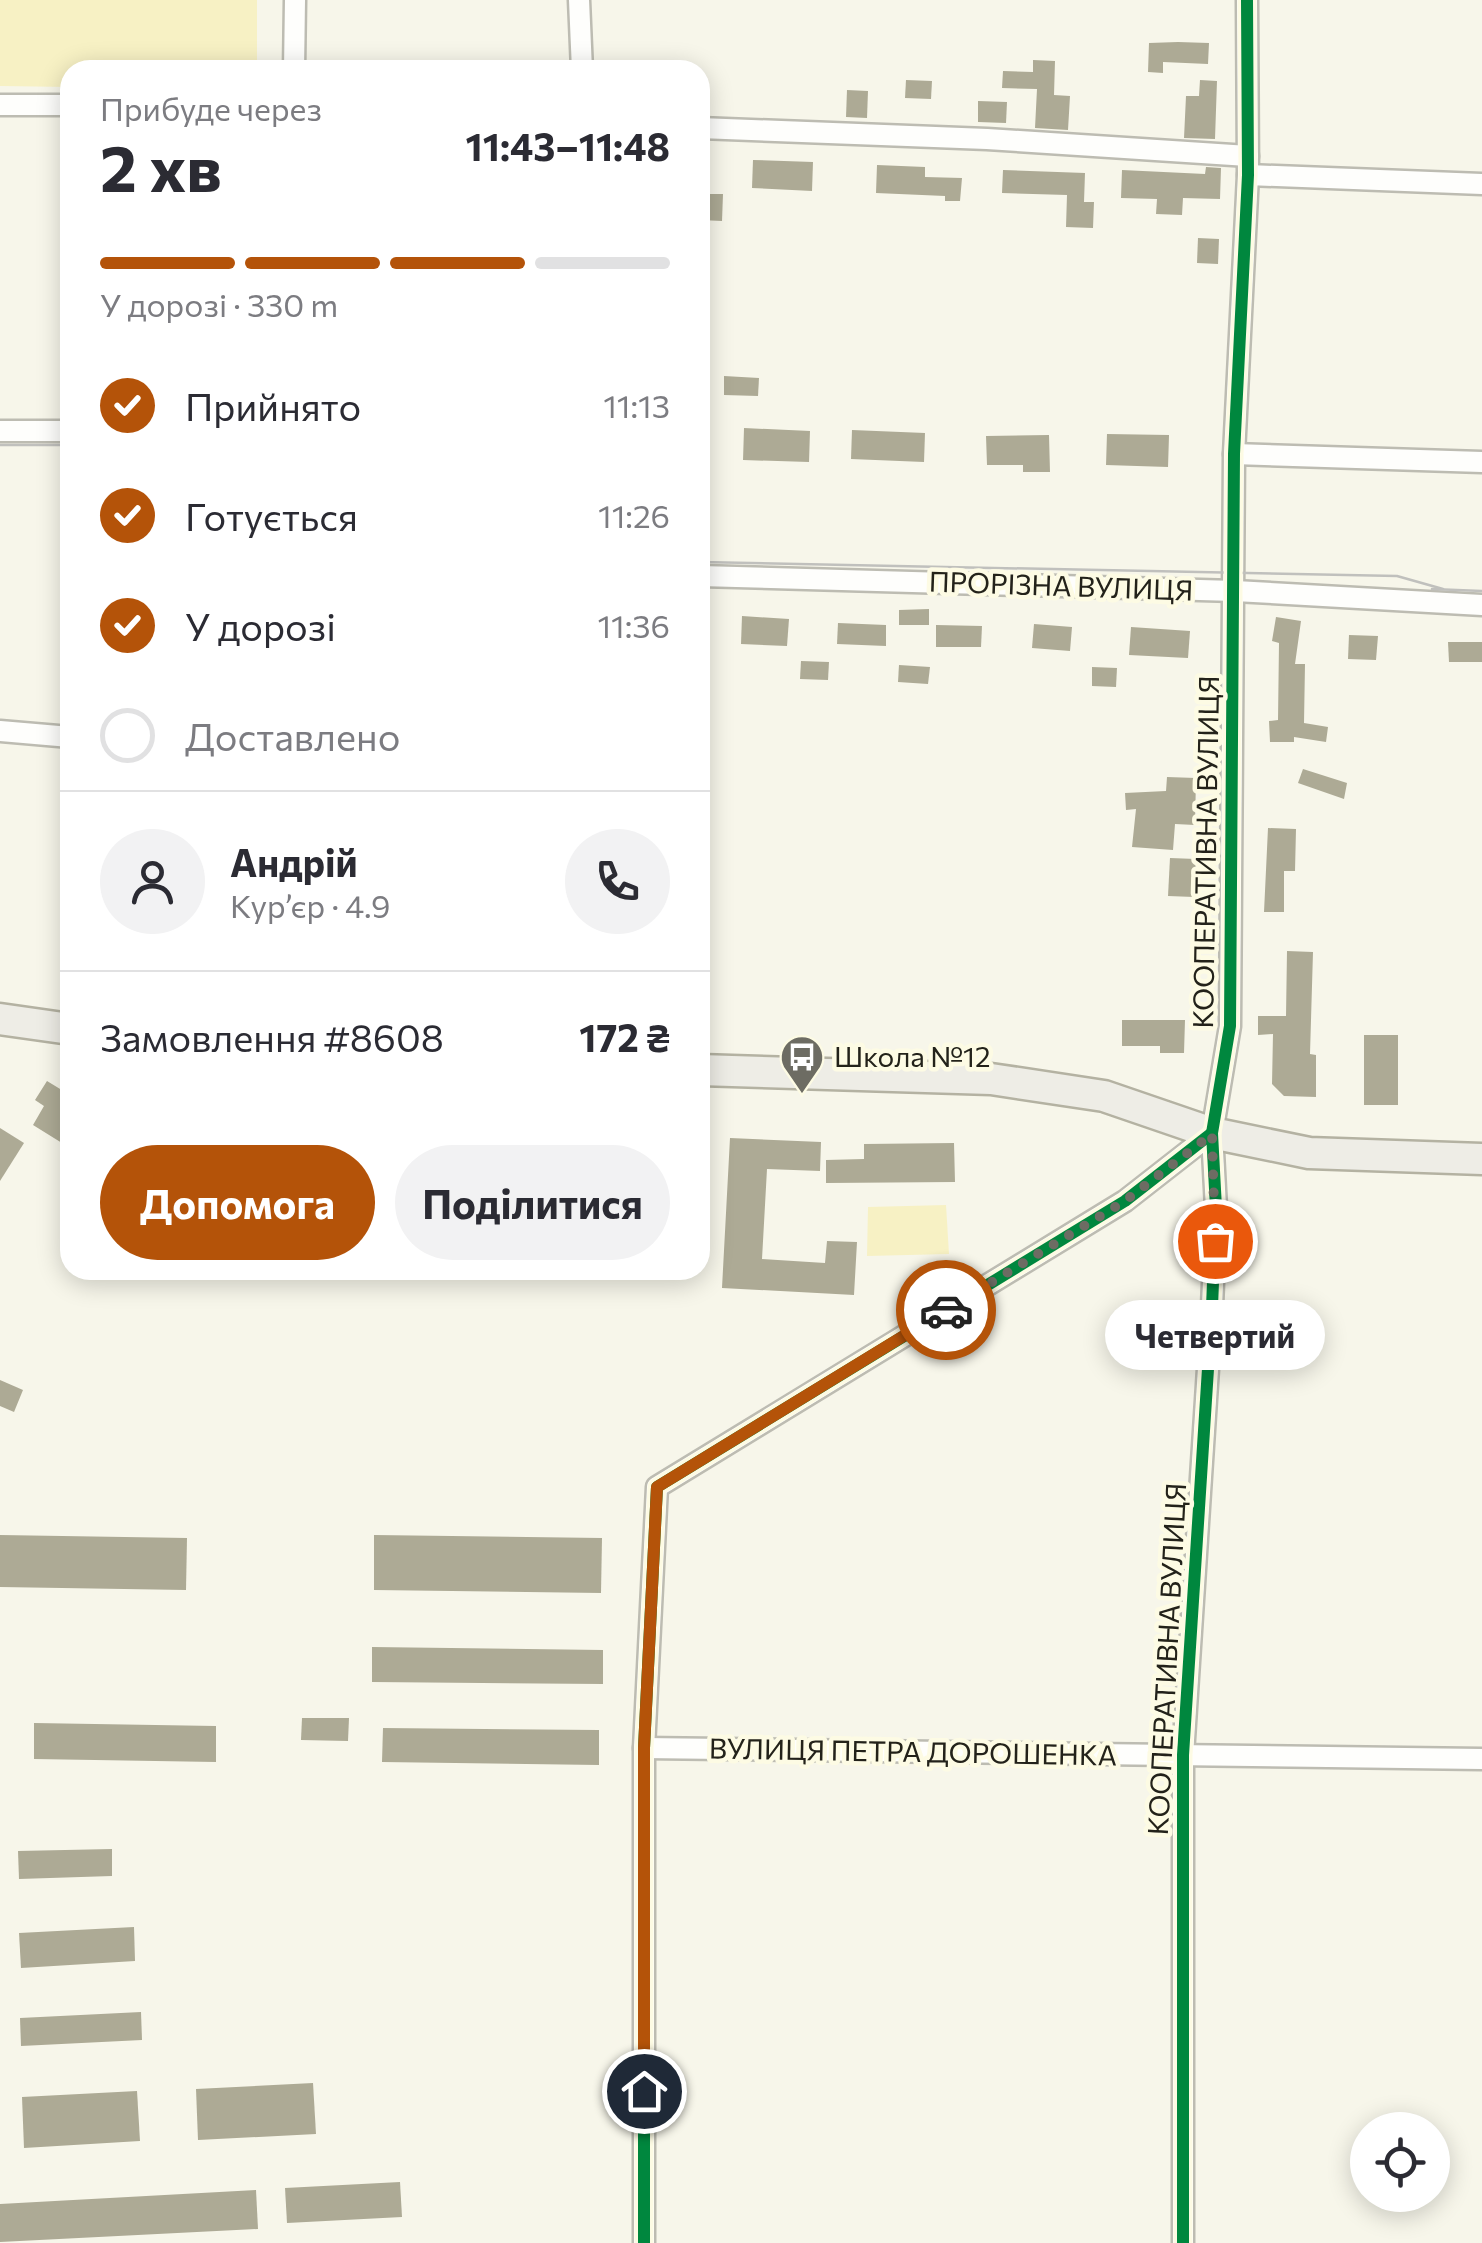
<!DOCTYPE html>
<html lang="uk">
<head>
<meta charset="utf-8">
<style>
  body { margin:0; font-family:Commissioner,sans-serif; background:#f2f2f3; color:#2b2b33; height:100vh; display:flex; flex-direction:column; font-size:38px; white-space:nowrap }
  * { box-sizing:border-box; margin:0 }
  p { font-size:32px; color:#7c7c81 }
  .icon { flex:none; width:55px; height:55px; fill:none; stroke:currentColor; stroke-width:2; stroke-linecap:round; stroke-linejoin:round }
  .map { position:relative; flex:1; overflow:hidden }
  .side { position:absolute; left:60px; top:60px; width:650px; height:1220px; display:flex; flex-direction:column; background:#fff; border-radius:30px; box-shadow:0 5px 25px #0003 }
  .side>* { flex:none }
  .fabs { position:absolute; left:1350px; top:2112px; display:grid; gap:20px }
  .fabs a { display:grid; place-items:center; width:100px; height:100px; border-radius:50%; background:#fff; box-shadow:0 5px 25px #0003; font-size:50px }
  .pin { position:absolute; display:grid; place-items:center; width:85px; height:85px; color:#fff; margin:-42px; border:5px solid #fff; border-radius:50%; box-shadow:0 2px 10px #0007 }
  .courier { position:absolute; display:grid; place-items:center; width:100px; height:100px; margin:-50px; border:8px solid #b45309; border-radius:50%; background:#fff; color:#222; box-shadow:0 2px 12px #0007 }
  .bubble { position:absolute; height:70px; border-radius:35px; background:#fff; box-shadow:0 5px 25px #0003; font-size:32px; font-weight:700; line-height:70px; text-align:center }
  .summary em { font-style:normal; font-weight:700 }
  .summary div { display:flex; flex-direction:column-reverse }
  .summary { display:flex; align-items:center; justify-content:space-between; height:170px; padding:0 40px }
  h1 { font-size:65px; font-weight:700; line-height:75px }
  .bar { display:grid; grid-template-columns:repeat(4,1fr); gap:15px 10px; align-content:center; height:120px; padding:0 40px }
  .bar i { height:12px; border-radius:8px; background:#e1e1e2 }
  .bar .selected { background:#b45309 }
  .bar p { grid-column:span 4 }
  .line { display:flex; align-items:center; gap:25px; padding:0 40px; border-top:2px solid #e1e1e2 }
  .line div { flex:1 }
  .round { display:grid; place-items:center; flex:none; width:105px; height:105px; border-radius:52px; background:#f2f2f3 }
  ol { padding:0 40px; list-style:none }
  li { display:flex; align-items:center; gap:30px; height:110px }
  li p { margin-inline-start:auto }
  li .icon { padding:10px; border-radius:50%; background:#b45309; color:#fff; stroke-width:4 }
  li:last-child { color:#7c7c81 }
  li i { width:55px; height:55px; border:5px solid #e1e1e2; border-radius:50% }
  .button { display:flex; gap:20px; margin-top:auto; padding:20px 40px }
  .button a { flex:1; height:115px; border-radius:60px; background:#b45309; color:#fff; font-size:40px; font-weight:700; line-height:115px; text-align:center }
  .button a+a { background:#f2f2f3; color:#2b2b33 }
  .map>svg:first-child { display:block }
  .green { fill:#f7f1c4 }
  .building { fill:#adaa95 }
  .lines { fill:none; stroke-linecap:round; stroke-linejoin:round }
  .street-casing { stroke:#bdbcb2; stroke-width:25 }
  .primary-casing { stroke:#b4b2a2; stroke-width:35 }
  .street { stroke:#fefefc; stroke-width:20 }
  .primary { stroke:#eeede6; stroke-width:30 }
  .tram { stroke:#c0c0bd; stroke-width:2.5 }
  .cycleway-casing { stroke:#fdfbe4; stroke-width:19 }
  .cycleway { stroke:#00873e; stroke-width:12 }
  .done { stroke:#6d6c63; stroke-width:10; stroke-dasharray:0 18 }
  .route { stroke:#b45309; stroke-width:12 }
  .labels { text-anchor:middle; stroke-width:9; stroke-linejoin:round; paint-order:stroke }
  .street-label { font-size:28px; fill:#23221a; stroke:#fdfbe4 }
  .poi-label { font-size:28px; fill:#23221a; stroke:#fdfbe4; text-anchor:start }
</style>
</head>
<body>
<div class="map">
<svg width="1482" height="2243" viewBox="0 0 1482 2243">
  <rect width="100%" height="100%" fill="#f7f6ea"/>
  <g class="green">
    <polygon points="0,0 257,0 257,70 70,70 70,87 0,86"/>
    <polygon points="946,1205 949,1254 867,1256 868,1207"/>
  </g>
  <g class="building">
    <polygon points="1178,42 1209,43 1208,64 1163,62 1163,73 1148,72 1149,43"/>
    <polygon points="1033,60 1055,61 1054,95 1070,96 1068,130 1035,128 1037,89 1002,88 1003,71 1033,72"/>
    <polygon points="906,80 932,81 931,99 905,98"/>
    <polygon points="1200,80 1217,81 1215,139 1184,138 1186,96 1199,96"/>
    <polygon points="847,90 868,91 867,118 846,117"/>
    <polygon points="978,101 1007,102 1006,123 978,122"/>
    <polygon points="753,160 813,162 812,191 752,188"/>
    <polygon points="877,165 925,167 925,177 962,178 960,201 945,201 945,196 876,193"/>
    <polygon points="1206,167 1221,168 1220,199 1183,198 1182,215 1156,214 1157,199 1121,198 1122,170 1205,174"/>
    <polygon points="1003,170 1085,173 1084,202 1094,202 1093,228 1066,227 1067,195 1002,193"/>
    <polygon points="700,194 723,194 722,221 700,220"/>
    <polygon points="1198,238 1219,239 1218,264 1197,263"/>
    <polygon points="724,376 759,378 758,396 724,395"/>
    <polygon points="744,428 810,431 809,462 743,460"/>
    <polygon points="852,430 925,433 924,462 851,459"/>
    <polygon points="1107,434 1169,435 1168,467 1106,465"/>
    <polygon points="1049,435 1050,472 1023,472 1023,465 987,465 986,436"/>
    <polygon points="929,609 929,625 899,625 899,610"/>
    <polygon points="742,616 789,619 787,646 741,644"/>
    <polygon points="1276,617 1301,621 1295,664 1305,664 1304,723 1328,727 1326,742 1294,737 1294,742 1270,742 1269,721 1278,720 1279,643 1272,641"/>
    <polygon points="838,623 886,625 886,646 837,644"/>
    <polygon points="1034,624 1072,627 1070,651 1032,648"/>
    <polygon points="936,625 982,626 981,647 936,647"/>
    <polygon points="1131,627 1190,631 1188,658 1129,655"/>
    <polygon points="1349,635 1378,636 1376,660 1348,659"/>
    <polygon points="1448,642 1482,642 1482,662 1449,662"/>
    <polygon points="801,661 829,662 828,680 800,679"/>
    <polygon points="899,665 930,667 928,684 898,682"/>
    <polygon points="1092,667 1117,668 1116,687 1092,686"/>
    <polygon points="1303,769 1347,783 1344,799 1298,783"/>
    <polygon points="1167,777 1196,778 1195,825 1175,824 1173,850 1132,847 1136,809 1126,810 1125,793 1166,791"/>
    <polygon points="1268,828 1296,829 1295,871 1284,871 1284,912 1264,912"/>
    <polygon points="1170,858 1196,859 1194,897 1168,896"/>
    <polygon points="1287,951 1313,952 1310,1054 1316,1055 1316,1097 1284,1096 1272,1084 1273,1034 1258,1035 1258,1016 1286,1016"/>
    <polygon points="1122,1020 1185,1020 1184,1053 1160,1053 1160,1046 1122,1046"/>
    <rect x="1364" y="1035" width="34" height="70"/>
    <polygon points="47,1081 70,1095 70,1148 33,1125 44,1106 35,1100"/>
    <polygon points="0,1128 24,1143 0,1181"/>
    <polygon points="730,1138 821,1142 820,1171 767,1169 762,1259 825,1263 827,1241 857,1242 854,1295 722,1288"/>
    <polygon points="954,1143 955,1182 826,1183 826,1160 864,1159 864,1144"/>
    <polygon points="0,1380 23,1390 14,1412 0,1406"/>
    <polygon points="0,1535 187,1538 186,1590 0,1587"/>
    <polygon points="374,1535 602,1538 601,1593 374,1590"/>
    <polygon points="372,1647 603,1650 603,1684 372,1682"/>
    <polygon points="302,1718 349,1718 348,1741 301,1740"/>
    <polygon points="34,1723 216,1726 216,1762 34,1759"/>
    <polygon points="383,1728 599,1730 599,1765 382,1762"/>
    <polygon points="112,1849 112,1876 19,1879 18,1851"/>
    <polygon points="134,1927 135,1961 21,1968 19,1933"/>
    <polygon points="141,2012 142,2040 21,2046 20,2018"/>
    <polygon points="313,2083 316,2134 198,2140 196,2089"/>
    <polygon points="137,2091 140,2141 24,2148 22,2097"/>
    <polygon points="400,2182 402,2217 287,2223 285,2188"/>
    <polygon points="256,2190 258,2229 0,2242 0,2204"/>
  </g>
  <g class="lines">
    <g class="street-casing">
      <g id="street">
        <polyline points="579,0 582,70"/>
        <polyline points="294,70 295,0"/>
        <polyline points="0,105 70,105"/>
        <polyline points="700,128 987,139 1248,156"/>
        <polyline points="1248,175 1482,184"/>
        <polyline points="0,431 70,431"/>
        <polyline points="1234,454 1482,462"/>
        <polyline points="700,576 1235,591 1482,605"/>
        <polyline points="0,731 70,737"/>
        <polyline points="644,1748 1482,1759"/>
        <polyline points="644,2243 644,1748 657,1487 1125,1201 1212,1133"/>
        <polyline points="1183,2243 1183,1755 1212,1307 1216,1208 1212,1133 1230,1026 1234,454 1248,175 1247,0"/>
      </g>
    </g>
    <g class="primary-casing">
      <g id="primary">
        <polyline points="0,1019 70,1029"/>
        <polyline points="700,1070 991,1079 1104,1096 1212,1133 1309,1153 1482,1159"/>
      </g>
    </g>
    <use href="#street" class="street"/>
    <use href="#primary" class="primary"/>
    <g class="tram">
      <polyline points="0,445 70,445"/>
      <polyline points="700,562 1397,576 1443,589"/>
      <polyline points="1432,589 1482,591"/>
    </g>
    <g class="cycleway-casing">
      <g id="cycleway">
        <polyline points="644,2243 644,1748 657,1487 1125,1201 1212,1133"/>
        <polyline points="1183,2243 1183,1755 1212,1307 1216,1208 1212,1133 1230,1026 1234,454 1248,175 1247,0"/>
      </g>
    </g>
    <use href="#cycleway" class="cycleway"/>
  </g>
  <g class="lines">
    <polyline class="done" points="946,1310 1125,1201 1212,1134 1215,1241"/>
    <polyline class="route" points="644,2091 644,1748 657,1487 946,1310"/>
  </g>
  <defs>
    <g id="bus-pin" transform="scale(2.25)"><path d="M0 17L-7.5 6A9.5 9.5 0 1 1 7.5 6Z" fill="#6d6c63" stroke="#fdfbe4"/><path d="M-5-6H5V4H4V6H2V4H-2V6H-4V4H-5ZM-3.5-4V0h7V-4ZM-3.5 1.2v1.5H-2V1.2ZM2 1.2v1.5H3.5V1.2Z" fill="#fff"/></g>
  </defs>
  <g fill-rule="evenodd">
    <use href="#bus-pin" x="802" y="1057"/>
  </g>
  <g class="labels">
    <g class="street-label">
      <text transform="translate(1061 586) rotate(2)" y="10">ПРОРІЗНА ВУЛИЦЯ</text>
      <text transform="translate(1206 852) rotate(-89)" y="10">КООПЕРАТИВНА ВУЛИЦЯ</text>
      <text transform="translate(1167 1659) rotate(-87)" y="10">КООПЕРАТИВНА ВУЛИЦЯ</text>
      <text transform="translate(913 1752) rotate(1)" y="10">ВУЛИЦЯ ПЕТРА ДОРОШЕНКА</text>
    </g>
    <g class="poi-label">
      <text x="834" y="1067">Школа №12</text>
    </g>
  </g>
</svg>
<div class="fabs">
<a><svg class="icon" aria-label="locate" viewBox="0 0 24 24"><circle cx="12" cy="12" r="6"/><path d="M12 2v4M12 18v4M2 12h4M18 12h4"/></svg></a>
</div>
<div class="pin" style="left:1215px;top:1241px;background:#ea580c"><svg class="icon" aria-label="bag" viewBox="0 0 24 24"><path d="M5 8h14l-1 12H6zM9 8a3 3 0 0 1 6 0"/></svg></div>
<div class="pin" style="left:644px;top:2091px;background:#1f2937"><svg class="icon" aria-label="home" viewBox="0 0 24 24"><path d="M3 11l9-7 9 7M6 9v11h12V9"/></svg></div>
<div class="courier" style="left:946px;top:1310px"><svg class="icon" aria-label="car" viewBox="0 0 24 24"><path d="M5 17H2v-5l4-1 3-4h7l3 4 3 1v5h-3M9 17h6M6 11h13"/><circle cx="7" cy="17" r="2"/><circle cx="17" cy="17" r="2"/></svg></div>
<div class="bubble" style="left:1105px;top:1300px;width:220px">Четвертий</div>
<section class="side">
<div class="summary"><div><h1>2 хв</h1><p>Прибуде через</p></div><em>11:43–11:48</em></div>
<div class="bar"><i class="selected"></i><i class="selected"></i><i class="selected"></i><i></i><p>У дорозі · 330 m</p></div>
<ol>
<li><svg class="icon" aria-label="check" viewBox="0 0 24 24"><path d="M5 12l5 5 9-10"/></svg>Прийнято<p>11:13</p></li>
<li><svg class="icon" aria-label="check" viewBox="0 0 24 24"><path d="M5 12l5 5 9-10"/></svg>Готується<p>11:26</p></li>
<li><svg class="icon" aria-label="check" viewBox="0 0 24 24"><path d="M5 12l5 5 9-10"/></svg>У дорозі<p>11:36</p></li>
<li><i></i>Доставлено</li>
</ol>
<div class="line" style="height:180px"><a class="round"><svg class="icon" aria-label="person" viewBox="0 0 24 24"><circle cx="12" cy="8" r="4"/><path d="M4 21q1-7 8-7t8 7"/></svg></a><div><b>Андрій</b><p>Кур’єр · 4.9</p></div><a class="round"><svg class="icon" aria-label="phone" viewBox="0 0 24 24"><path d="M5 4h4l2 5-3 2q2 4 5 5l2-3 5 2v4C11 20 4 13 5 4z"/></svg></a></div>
<div class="line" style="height:130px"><div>Замовлення #8608</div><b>172 ₴</b></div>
<div class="button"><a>Допомога</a><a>Поділитися</a></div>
</section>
</div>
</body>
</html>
